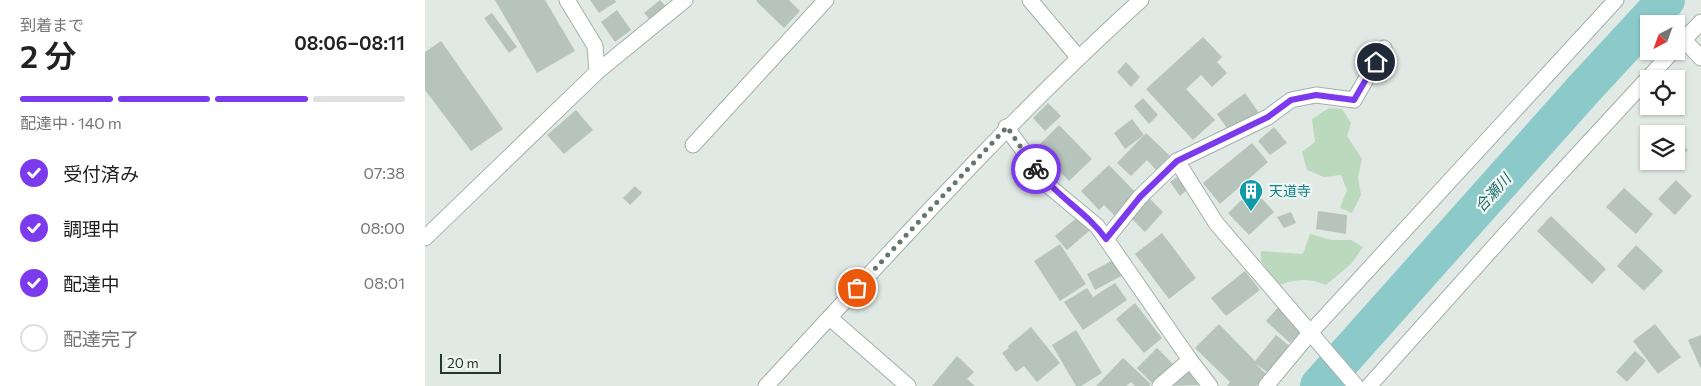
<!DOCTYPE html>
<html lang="ja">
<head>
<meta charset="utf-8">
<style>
  body { margin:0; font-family:Commissioner,"Noto Sans JP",sans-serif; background:#f2f2f2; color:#222; height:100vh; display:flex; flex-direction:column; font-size:19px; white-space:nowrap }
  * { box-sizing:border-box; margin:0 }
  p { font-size:16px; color:#767676 }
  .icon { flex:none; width:28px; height:28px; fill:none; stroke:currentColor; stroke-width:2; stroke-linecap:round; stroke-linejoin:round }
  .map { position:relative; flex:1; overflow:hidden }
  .panel { display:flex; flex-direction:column; background:#fff; width:425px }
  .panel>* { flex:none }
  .needle { width:32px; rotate:221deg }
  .fabs { position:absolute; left:1215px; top:15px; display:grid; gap:10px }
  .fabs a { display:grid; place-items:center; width:45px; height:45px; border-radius:0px; background:#fff; box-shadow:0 1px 4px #0004; font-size:25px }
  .scale { position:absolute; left:15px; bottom:12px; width:61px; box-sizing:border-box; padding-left:5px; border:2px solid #22382e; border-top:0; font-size:14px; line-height:18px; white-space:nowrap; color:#22382e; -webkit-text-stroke:4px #f0f6f2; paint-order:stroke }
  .pin { position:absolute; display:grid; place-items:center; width:42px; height:42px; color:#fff; margin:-21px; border:2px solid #fff; border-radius:50%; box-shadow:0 1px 5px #0007 }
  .courier { position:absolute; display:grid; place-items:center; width:50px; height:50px; margin:-25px; border:4px solid #7c3aed; border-radius:50%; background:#fff; color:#222; box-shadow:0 1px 6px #0007 }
  .head em { font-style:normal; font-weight:600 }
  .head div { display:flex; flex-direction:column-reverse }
  .head { display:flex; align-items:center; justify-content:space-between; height:85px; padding:0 20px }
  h1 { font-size:32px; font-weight:600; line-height:38px }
  .bar { display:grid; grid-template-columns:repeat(4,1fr); gap:8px 5px; align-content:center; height:60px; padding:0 20px }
  .bar i { height:6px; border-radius:4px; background:#e0e0e0 }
  .bar .on { background:#7c3aed }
  .bar p { grid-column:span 4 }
  ol { padding:0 20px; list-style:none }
  li { display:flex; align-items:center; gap:15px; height:55px }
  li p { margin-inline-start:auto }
  li .icon { padding:5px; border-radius:50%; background:#7c3aed; color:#fff; stroke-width:4 }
  li:last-child { color:#767676 }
  li i { width:28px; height:28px; border:2px solid #e0e0e0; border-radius:50% }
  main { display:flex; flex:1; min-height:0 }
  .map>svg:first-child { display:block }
  .green { fill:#bad9bd }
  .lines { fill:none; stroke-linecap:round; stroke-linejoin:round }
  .river { stroke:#8ccac9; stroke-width:38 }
  .building { fill:#b6c4bc }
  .minor-casing { stroke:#a3b0a9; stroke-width:17 }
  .minor { stroke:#fff; stroke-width:15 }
  .done { stroke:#64766d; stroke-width:5; stroke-dasharray:0 9 }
  .route { stroke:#7c3aed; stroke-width:6 }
  .labels { text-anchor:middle; stroke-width:4.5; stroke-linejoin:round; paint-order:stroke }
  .culture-label { font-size:14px; fill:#0d838f; stroke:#f0f6f2; text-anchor:start }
  .water-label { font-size:15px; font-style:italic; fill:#226e6d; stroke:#f0f6f2 }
</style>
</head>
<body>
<main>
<section class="panel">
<div class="head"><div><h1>2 分</h1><p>到着まで</p></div><em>08:06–08:11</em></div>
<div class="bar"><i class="on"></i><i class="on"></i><i class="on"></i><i></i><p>配達中 · 140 m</p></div>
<ol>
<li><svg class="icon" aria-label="check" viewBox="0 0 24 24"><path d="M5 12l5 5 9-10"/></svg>受付済み<p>07:38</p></li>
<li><svg class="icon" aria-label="check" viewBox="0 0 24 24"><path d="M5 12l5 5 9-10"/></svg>調理中<p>08:00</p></li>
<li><svg class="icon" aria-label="check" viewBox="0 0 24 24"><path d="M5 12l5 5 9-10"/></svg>配達中<p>08:01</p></li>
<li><i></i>配達完了</li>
</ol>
</section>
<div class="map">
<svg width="1276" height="386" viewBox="0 0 1276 386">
  <rect width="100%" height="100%" fill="#e0e9e3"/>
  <g class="green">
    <polygon points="904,108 917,109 926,123 922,136 937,159 933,177 936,195 927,213 915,208 922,190 916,175 899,177 882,170 877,152 890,142 887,119"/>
    <path d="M885 234 906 240H926L938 247 926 264 901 285C884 278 872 279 854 285L836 261V251L878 254Z"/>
  </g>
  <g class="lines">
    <polyline class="river" points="894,386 1157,91 1241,0"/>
  </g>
  <g class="building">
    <polygon points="70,0 120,0 150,51 112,73"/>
    <polygon points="165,0 190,0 191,2 174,13"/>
    <polygon points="235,0 244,10 228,23 219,13"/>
    <polygon points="332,0 364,0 375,11 359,28 331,1"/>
    <polygon points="192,10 206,30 190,42 176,22"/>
    <polygon points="67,13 92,47 84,53 59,18"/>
    <polygon points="778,37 797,57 792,62 802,73 787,87 776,75 761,89 790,120 768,140 721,89"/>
    <polygon points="16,41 78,129 46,151 0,90 0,52"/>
    <polygon points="701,62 715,77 706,87 692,72"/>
    <polygon points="820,93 834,113 806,134 792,114"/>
    <polygon points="718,98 733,115 724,124 709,106"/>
    <polygon points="623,103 636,116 620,131 608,118"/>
    <polygon points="151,110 168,130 139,154 122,135"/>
    <polygon points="707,119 719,135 700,149 689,133"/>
    <polygon points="634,125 667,159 644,181 612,147"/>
    <polygon points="849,127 862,143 845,155 833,141"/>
    <polygon points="721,133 745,156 731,170 722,160 706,176 692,163"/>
    <polygon points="1251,140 1263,150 1251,162"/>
    <polygon points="827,143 843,162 795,204 778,183"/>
    <polygon points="684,165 712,194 690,216 679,205 674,210 656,191"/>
    <polygon points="752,177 762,190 755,196 745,182"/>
    <polygon points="1251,180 1267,196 1250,215 1233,199"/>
    <polygon points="210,186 217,193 205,205 198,198"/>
    <polygon points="1199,188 1228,214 1211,234 1181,207"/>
    <polygon points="828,189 849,212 824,235 803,213"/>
    <polygon points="723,197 738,212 720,232 704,216"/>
    <polygon points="893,211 922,215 921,234 891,229"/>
    <polygon points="866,212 871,223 859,228 852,217"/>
    <polygon points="656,214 670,226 642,250 630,236"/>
    <polygon points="1126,216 1181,269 1167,284 1112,231"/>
    <polygon points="737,233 771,278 744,299 710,254"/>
    <polygon points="635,244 661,284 635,301 609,261"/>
    <polygon points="1211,245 1238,271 1219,291 1192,266"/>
    <polygon points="690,259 698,275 670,290 662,274"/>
    <polygon points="820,271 835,290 801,316 786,298"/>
    <polygon points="690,283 702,300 658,330 639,302 662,288 668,297"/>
    <polygon points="710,303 737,338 719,353 691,319"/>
    <polygon points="855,305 880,328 865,343 841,321"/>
    <polygon points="794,324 830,361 851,335 867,348 845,374 831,364 842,375 831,386 802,386 805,382 770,348"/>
    <polygon points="1230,324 1256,357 1233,374 1208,341"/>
    <polygon points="606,327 635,363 612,382 599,366 591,372 577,353 584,348 583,346"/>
    <polygon points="651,330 677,373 656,386 651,386 627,345"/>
    <polygon points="1276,335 1276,369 1263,340"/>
    <polygon points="732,348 749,365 729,385 712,368"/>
    <polygon points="1210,351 1221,361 1202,382 1191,372"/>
    <polygon points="532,356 549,372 542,379 550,386 507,386"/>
    <polygon points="698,358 726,384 724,386 710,386 706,382 701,386 671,386"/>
    <polygon points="760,368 775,385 740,386"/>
  </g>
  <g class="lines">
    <g class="minor-casing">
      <g id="minor">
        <polyline points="605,0 653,57"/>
        <polyline points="1259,40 1276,58"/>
        <polyline points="1251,48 1276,22"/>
        <polyline points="172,72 260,0"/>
        <polyline points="581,127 625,187 672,226 765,360 785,386"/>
        <polyline points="268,145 401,0"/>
        <polyline points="752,161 791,223 931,386"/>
        <polyline points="0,238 172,72 170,46 142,0"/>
        <polyline points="681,239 715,197 752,161 843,117 866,100 891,95 929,100 959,48"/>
        <polyline points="405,318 483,386"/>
        <path d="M341 386C464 254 583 120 716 0"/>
        <polyline points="735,386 765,360"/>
        <polyline points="841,386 885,333 1191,0"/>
        <polyline points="944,386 1118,192 1248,51"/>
      </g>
    </g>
    <use href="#minor" class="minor"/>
  </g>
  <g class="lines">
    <polyline class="done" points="432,288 582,127 611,169"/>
    <path class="route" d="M611 169C632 197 662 212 681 239L715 197 752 161 843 117 866 100 891 95 929 100 951 62"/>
  </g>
  <defs>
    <g id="building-pin" transform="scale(1.25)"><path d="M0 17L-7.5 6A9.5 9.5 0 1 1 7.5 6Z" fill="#0f9aa8" stroke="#f0f6f2"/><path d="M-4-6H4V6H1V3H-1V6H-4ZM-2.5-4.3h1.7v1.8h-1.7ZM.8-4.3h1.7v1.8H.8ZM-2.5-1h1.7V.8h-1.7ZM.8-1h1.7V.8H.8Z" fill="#fff"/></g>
  </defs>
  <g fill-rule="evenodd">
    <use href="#building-pin" x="826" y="191"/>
  </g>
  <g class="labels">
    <g class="culture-label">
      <text x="844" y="196">天道寺</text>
    </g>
    <g class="water-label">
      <text transform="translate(1068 193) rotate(-48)" y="5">合瀬川</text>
    </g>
  </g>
</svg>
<div class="fabs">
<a><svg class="needle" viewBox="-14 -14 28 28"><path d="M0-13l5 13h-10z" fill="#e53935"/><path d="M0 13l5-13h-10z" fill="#767676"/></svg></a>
<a><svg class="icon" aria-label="locate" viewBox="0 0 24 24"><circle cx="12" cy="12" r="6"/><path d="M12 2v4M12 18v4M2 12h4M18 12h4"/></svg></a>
<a><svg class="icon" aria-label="layers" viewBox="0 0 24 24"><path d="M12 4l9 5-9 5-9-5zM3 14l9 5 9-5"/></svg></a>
</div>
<div class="scale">20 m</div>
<div class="pin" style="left:432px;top:288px;background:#ea580c"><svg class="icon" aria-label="bag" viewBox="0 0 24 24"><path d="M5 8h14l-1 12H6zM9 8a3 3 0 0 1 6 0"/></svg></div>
<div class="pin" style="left:951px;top:62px;background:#1f2937"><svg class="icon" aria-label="home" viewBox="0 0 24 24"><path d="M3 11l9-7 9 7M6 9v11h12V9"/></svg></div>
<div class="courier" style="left:611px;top:169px"><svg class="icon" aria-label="bike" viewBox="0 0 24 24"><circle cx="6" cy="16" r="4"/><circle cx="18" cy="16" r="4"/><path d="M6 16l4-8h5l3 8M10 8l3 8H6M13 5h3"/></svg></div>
</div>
</main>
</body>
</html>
